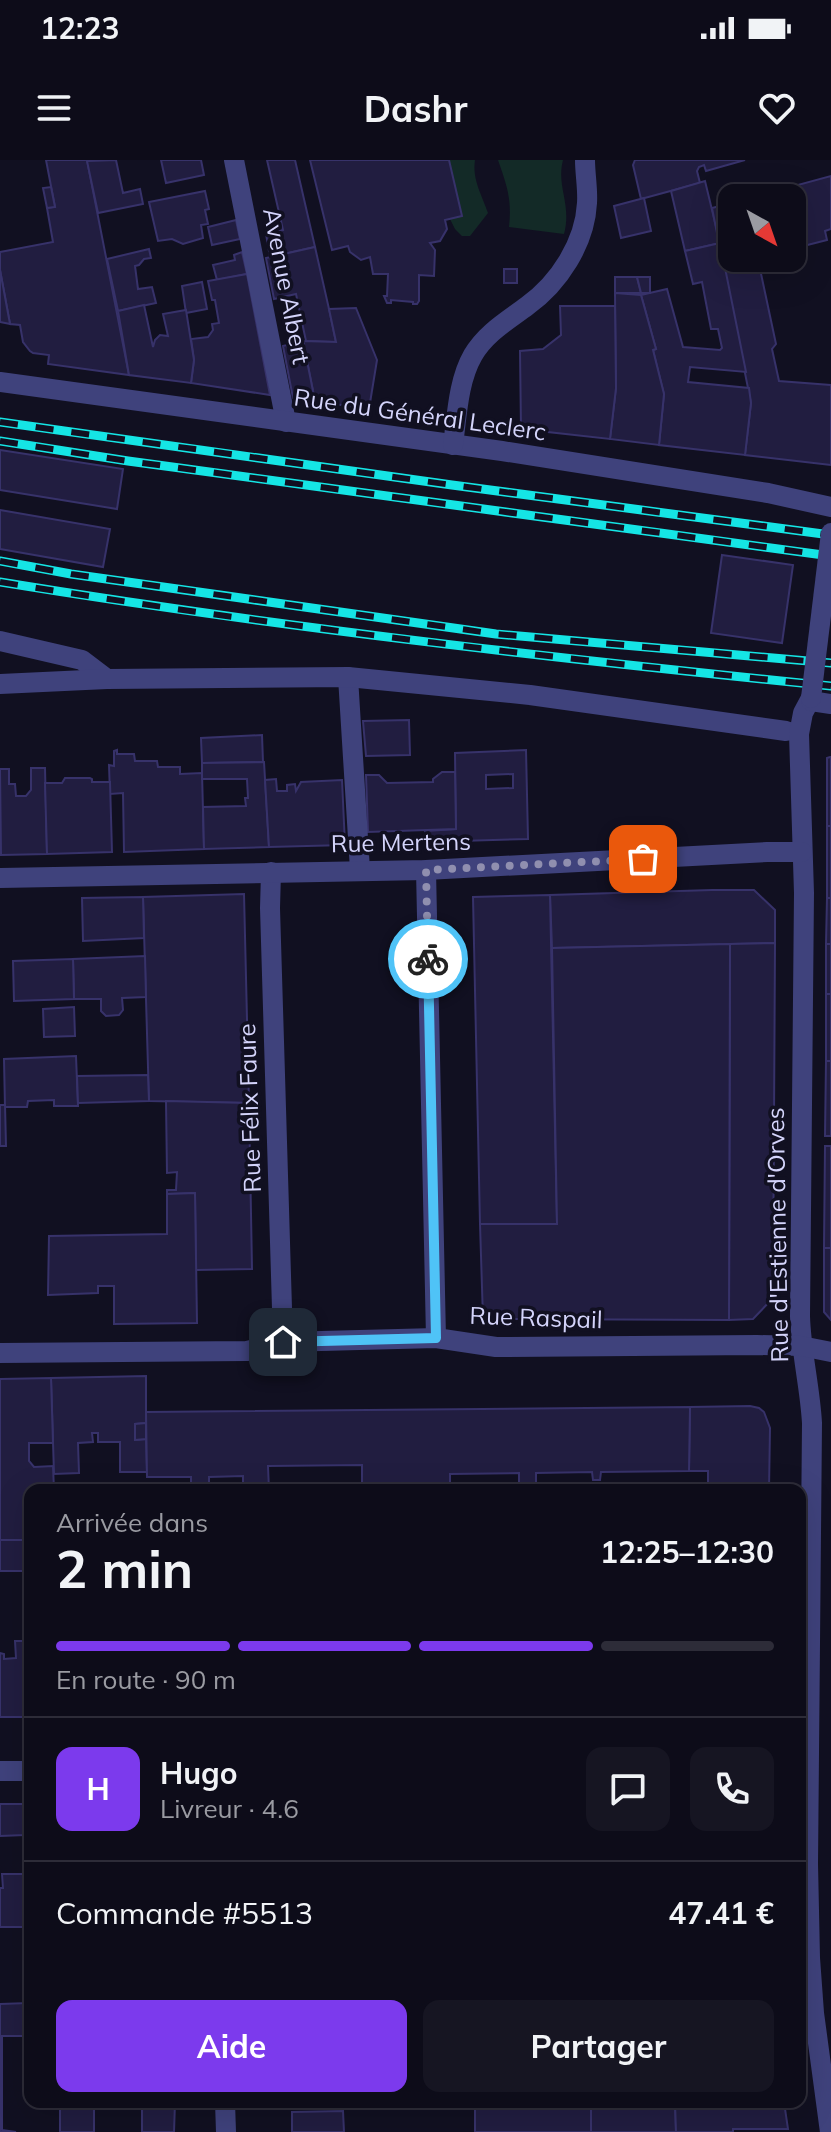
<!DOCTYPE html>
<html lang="fr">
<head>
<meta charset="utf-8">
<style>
  body { margin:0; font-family:Mulish,sans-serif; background:#161522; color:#f1f3f6; height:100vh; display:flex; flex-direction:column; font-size:30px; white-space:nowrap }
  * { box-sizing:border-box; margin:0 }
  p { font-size:26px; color:#9a9ba2 }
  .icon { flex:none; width:44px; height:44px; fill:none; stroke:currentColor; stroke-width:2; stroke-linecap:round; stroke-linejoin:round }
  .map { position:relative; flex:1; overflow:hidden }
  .sheet { position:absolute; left:24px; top:1324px; width:782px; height:624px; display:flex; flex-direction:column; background:#0d0c19; border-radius:16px; box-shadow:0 8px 32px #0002,0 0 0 2px #2d2c38 }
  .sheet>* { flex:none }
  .needle { width:52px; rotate:140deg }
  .tools { position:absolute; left:718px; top:24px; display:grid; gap:16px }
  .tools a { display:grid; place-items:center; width:88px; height:88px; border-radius:16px; background:#0d0c19; box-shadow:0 8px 32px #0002,0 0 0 2px #2d2c38; font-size:40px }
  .pin { position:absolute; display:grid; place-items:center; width:68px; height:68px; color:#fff; margin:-34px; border-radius:16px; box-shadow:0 4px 12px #0006 }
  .courier { position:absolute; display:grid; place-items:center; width:80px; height:80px; margin:-40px; border:6px solid #4fc3f7; border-radius:50%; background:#fff; color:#222; box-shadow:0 2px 10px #0007 }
  .summary em { font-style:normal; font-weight:700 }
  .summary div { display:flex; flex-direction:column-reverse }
  .summary { display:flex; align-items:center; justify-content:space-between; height:136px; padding:0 32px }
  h1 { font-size:52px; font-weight:700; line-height:60px }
  .bar { display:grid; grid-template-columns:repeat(4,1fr); gap:12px 8px; align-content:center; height:96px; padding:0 32px }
  .bar i { height:10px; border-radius:6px; background:#2d2c38 }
  .bar .selected { background:#7c3aed }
  .bar p { grid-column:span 4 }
  .line { display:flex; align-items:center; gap:20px; padding:0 32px; border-top:2px solid #2d2c38 }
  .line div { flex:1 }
  .round { display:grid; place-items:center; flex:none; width:84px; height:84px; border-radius:16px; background:#161522 }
  .action { display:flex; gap:16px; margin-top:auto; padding:16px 32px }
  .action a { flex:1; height:92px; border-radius:16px; background:#7c3aed; color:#fff; font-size:32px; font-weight:700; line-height:92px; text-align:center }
  .action a+a { background:#161522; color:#f1f3f6 }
  .status { display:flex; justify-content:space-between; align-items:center; height:56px; padding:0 40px; background:#0d0c19; direction:ltr }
  .status svg { height:22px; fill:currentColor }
  header { display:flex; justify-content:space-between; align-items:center; height:104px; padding:0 32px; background:#0d0c19; font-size:36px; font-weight:700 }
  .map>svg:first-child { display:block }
  .green { fill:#132a27 }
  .building { fill:#211d40; stroke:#37326a; stroke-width:2; fill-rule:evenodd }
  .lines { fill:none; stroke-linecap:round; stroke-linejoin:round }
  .minor { stroke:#3f427c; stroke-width:20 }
  .rail-casing { stroke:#15e5e5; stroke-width:9 }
  .rail { stroke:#111021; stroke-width:6; stroke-dasharray:18; stroke-linecap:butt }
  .minor-bridge { stroke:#3f427c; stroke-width:20 }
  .done { stroke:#908faf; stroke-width:8; stroke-dasharray:0 14.4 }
  .route { stroke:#4fc3f7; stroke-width:10 }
  .labels { text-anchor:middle; stroke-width:7; stroke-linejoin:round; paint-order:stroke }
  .street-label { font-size:24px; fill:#d4d4fb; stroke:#111021 }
</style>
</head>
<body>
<div class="status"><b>12:23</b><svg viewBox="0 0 49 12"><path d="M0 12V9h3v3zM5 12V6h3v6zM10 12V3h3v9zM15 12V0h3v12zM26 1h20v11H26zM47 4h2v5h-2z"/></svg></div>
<header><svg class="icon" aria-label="menu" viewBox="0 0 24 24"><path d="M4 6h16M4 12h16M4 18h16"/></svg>Dashr<svg class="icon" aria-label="heart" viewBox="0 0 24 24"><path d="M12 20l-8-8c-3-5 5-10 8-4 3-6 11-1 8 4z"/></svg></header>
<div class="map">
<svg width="831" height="1972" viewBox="0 0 831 1972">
  <rect width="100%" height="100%" fill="#111021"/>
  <g class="green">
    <path d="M449 0H475C472 20 482 35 488 53L470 76H462L455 69 450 59 462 56Z"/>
    <path d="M498 0H563C556 27 572 44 564 74L509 67C512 39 507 26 498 0Z"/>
  </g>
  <g class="building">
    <polygon points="46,0 87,0 129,215 48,204 49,195 33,193 30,191 23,182 20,165 10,164 0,110 0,92 53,82 47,48 55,47"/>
    <polygon points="116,0 123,33 140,29 143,44 98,53 87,1"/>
    <polygon points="161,0 201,0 204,15 166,23"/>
    <polygon points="267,0 295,0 315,87 270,97 266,74 283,70"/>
    <polygon points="310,0 449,0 462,56 445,60 447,69 440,81 430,83 435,90 434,116 419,115 419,141 417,144 413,144 413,142 391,140 391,143 387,143 384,136 387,136 388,114 373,114 370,97 361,100 350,92 348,86 332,90"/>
    <polygon points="635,0 745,0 706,11 704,5 699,7 697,11 700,23 641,39 633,5"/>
    <polygon points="831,16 831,69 825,71 827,80 792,89 792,38 750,38"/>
    <polygon points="705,21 720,83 685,91 671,31"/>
    <polygon points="51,27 55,47 47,48 43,28"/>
    <polygon points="205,31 209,49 205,50 208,64 201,65 203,78 183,84 172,79 158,81 149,42"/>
    <polygon points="644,38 651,71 621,78 614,46"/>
    <polygon points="732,43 732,98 748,99 751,111 760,109 776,184 772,189 779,221 831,225 831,305 745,295 751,243 712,48"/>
    <polygon points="236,60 240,79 212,85 208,67"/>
    <polygon points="720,83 746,212 690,207 688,222 749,228 751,243 745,295 659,285 664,234 653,190 656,189 641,135 667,129 683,187 720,190 722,188 718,169 711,169 702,122 693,124 685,91"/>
    <polygon points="315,87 329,149 336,182 306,181 296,134 274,139 266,98"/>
    <polygon points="149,89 151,98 144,99 139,105 135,106 138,129 152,127 156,143 118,151 107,99"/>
    <polygon points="242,92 247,114 217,120 213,105 235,100 234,95"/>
    <rect x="504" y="109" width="13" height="14"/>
    <polygon points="0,110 10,164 0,162"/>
    <polygon points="247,114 270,235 191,223 194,200 191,179 208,177 213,170 212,164 219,163 215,140 212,140 208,121"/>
    <polygon points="615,117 637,117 641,133 615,133"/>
    <polygon points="637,117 650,117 650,133 641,133"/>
    <polygon points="202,122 207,149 186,153 182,126"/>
    <polygon points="615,133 641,135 656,189 653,190 664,234 659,285 610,279 616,228"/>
    <polygon points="144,145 153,187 155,180 160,175 168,176 163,154 186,150 194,200 191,223 129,215 118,151"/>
    <polygon points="560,146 615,146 616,228 610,279 521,269 520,191 543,189 561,175"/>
    <polygon points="356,148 377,200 369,249 315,241 303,181 336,182 329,149"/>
    <polygon points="303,181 315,241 293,238 283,186"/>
    <polygon points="0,290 123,309 117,349 0,330"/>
    <polygon points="0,350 110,369 103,407 0,389"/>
    <polygon points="722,395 793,405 782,483 711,473"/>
    <polygon points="409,560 410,595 366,596 363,561"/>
    <polygon points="262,575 263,602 202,603 201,578"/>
    <polygon points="117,590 117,594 134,594 135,601 157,601 158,607 180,607 180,614 202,613 204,689 124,692 123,633 110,634 109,605 114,606 114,591"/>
    <path d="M526 590 528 679 426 682 425 671 456 669 455 593ZM513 614V628L486 629V615Z"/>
    <polygon points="830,597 831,597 831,666 827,666 827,598"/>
    <polygon points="264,602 269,687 204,689 203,647 246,646 245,638 248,638 247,619 202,619 202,603"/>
    <polygon points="31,608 45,608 47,694 1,695 0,609 9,609 9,624 15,624 16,636 26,636 31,630"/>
    <polygon points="442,612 455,612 456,669 368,672 366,615 379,615 387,623 433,622 433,619"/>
    <polygon points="65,618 90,618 92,619 92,622 110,622 112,692 47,694 45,623 62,623"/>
    <polygon points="276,619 277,631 287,631 287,625 295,624 296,631 301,622 342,620 345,685 269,687 265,620"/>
    <rect x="827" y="666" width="4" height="72"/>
    <polygon points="712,730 754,730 775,750 775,783 552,788 550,735"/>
    <polygon points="244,734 249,943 149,941 143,737"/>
    <polygon points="550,735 557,1064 480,1064 473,737"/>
    <polygon points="143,737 144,778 83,781 82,738"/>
    <polygon points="827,738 831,738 831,784 826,784"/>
    <polygon points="775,783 773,1138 753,1159 729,1160 730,784"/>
    <polygon points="730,784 729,1160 483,1159 480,1064 557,1064 552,788"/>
    <rect x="826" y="784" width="5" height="50"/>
    <polygon points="145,796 146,837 122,838 123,850 119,855 106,856 101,851 101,839 74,839 73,799"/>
    <polygon points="73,799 74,839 14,841 13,801"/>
    <rect x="826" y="834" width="5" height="67"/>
    <polygon points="74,847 75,876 44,877 43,849"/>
    <polygon points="76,896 78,946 54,946 54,940 28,941 27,947 5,947 4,899"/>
    <polygon points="826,901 831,901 831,976 825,976"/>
    <polygon points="148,915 149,941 78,943 77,916"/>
    <polygon points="166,941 249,943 252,1109 196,1110 195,1033 167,1034 167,1030 176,1030 177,1012 167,1013"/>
    <polygon points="0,945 5,945 6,986 0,986"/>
    <polygon points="825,986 831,986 831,1088 824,1088"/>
    <polygon points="195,1033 197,1163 114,1164 114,1126 98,1126 98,1133 48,1135 49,1076 167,1074 167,1034"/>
    <polygon points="824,1088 831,1088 831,1160 824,1152"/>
    <polygon points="146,1216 146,1263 135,1264 135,1280 146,1279 147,1312 120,1312 120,1282 98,1282 98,1273 92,1273 93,1282 78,1283 79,1313 54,1314 51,1218"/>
    <polygon points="51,1218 53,1283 29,1283 29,1301 34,1307 53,1306 54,1330 30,1330 30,1380 0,1380 0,1219"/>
    <polygon points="750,1246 759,1248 764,1252 770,1268 769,1330 708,1330 708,1311 689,1311 690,1247"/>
    <polygon points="690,1247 689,1311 601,1312 600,1320 593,1320 592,1312 536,1313 536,1326 519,1326 519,1313 450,1314 450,1330 362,1330 362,1305 268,1306 269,1330 243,1330 243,1316 209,1317 209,1329 191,1330 191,1317 147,1317 146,1252"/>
    <polygon points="146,1263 146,1279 135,1280 135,1264"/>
    <rect x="0" y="1380" width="30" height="31"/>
    <polygon points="15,1481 30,1481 30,1557 0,1557 0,1493 4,1494 4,1499 16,1498"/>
    <polygon points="0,1644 25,1644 25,1675 0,1676"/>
    <polygon points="2,1714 26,1714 26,1767 0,1767 0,1728 3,1728"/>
    <rect x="26" y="1714" width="4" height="53"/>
    <polygon points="28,1843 27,1876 0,1876 0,1844"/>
    <polygon points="0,1876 2,1876 2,1970 16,1972 0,1972"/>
    <rect x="60" y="1942" width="34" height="30"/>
    <polygon points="142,1942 175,1942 174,1972 142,1972"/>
    <rect x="475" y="1942" width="116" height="30"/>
    <polygon points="591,1942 675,1942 676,1972 591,1972"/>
    <polygon points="675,1942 784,1942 788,1969 733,1969 733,1972 676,1972"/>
    <polygon points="343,1951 344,1972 292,1972 292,1952"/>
  </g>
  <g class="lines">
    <g class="minor">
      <polyline points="234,0 286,262"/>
      <polyline points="0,222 502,291 768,333 831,347"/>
      <path d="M453 285C457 256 458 221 473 195 486 173 507 161 527 146 559 123 585 83 587 43 588 29 585 14 585 0"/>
      <polyline points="0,481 82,500 107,519"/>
      <polyline points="348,517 360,710"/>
      <polyline points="0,524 107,519 348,517 530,535 786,571"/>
      <path d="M811 538 803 553 799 574 804 733 800 1156C801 1192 810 1227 812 1263L808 1704 810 1798 814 1853 830 1972"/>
      <polyline points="811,541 831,544"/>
      <polyline points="426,710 436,1178"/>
      <polyline points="271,712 270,748 283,1182"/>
      <polyline points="0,718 426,710 767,692 802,692"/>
      <polyline points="0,1193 247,1191 283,1182 436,1178 496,1187 757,1185 801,1186 831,1192"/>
      <polyline points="0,1611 30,1611"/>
      <polyline points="225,1942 226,1972"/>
    </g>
    <g class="rail-casing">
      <g id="rail">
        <polyline points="0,262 452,325 831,375"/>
        <polyline points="0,281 128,301 831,396"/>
        <polyline points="0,401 71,414 496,474 831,503"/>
        <path d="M0 422C276 467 553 498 831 526"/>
      </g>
    </g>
    <use href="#rail" class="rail"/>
    <polyline class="minor-bridge" points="811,538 831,373"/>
  </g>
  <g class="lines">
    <polyline class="done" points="428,799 426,710 643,699"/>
    <polyline class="route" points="283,1182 436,1178 428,799"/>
  </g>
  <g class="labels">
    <g class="street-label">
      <text transform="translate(286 126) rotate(79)" y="8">Avenue Albert</text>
      <text transform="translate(420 255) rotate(8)" y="8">Rue du Général Leclerc</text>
      <text transform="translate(401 683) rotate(-1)" y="8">Rue Mertens</text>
      <text transform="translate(250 948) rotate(-92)" y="8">Rue Félix Faure</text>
      <text transform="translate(778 1075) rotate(-91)" y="8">Rue d'Estienne d'Orves</text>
      <text transform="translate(536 1158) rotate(2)" y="8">Rue Raspail</text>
    </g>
  </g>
</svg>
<div class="tools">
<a><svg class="needle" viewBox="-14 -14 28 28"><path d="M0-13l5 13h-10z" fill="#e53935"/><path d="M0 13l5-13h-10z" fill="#9a9ba2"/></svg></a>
</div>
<div class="pin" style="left:643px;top:699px;background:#ea580c"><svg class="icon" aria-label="bag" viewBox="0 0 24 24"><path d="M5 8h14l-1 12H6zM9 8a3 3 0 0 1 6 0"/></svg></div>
<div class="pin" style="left:283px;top:1182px;background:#1f2937"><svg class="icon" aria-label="home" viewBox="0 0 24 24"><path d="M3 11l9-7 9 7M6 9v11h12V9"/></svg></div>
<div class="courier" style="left:428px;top:799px"><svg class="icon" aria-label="bike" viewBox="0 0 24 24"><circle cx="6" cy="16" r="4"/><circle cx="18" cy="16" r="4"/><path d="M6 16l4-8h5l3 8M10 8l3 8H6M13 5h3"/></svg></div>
<section class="sheet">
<div class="summary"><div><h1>2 min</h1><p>Arrivée dans</p></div><em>12:25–12:30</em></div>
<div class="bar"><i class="selected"></i><i class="selected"></i><i class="selected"></i><i></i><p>En route · 90 m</p></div>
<div class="line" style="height:144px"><b class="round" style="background:#7c3aed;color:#fff">H</b><div><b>Hugo</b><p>Livreur · 4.6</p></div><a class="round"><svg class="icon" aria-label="chat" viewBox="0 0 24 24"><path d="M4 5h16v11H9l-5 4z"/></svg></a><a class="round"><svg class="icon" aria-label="phone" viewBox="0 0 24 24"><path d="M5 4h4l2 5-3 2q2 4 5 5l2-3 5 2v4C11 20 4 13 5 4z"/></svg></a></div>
<div class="line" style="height:104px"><div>Commande #5513</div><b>47.41 €</b></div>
<div class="action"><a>Aide</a><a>Partager</a></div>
</section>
</div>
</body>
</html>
